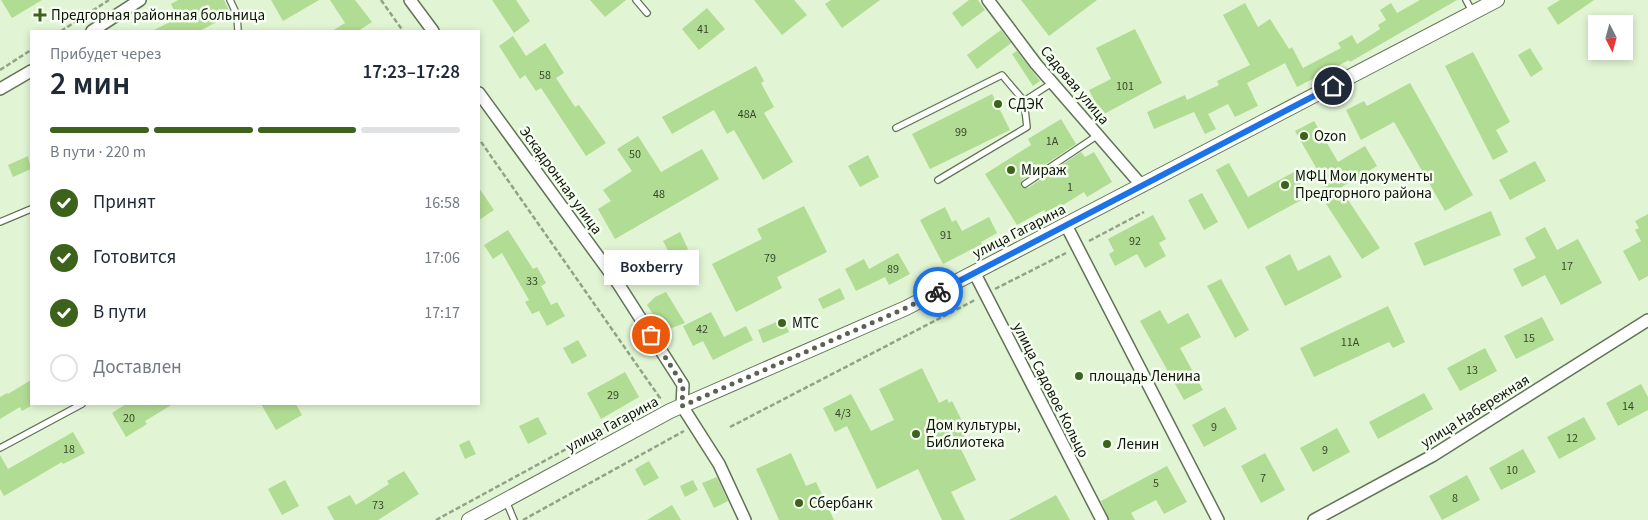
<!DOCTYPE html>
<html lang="ru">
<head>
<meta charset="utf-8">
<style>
  body { margin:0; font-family:"Source Sans 3",sans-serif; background:#f6f6f7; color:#1f2937; height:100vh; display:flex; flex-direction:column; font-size:19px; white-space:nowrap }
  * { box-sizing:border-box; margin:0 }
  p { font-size:16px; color:#747a83 }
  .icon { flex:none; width:28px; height:28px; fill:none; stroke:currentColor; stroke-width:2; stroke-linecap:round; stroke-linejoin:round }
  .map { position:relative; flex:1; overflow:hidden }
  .side { position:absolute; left:30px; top:30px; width:450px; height:375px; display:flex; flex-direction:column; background:#fff; border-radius:0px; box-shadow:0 2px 8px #0003 }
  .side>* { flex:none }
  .needle { width:32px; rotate:174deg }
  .buttons { position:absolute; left:1588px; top:15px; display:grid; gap:10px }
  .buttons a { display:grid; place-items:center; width:45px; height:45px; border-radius:0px; background:#fff; box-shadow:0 2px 8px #0003; font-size:25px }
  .pin { position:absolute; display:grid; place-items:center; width:42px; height:42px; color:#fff; margin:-21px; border:2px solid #fff; border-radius:50%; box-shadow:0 1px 5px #0007 }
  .courier { position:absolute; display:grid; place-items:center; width:50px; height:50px; margin:-25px; border:4px solid #1a73e8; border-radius:50%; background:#fff; color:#222; box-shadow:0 1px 6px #0007 }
  .bubble { position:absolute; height:35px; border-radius:0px; background:#fff; box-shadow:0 2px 8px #0003; font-size:16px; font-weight:600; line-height:35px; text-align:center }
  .head em { font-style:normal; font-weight:600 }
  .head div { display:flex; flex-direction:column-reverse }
  .head { display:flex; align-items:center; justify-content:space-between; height:85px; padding:0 20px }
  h1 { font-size:32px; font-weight:600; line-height:38px }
  .bar { display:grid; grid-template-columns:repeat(4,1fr); gap:8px 5px; align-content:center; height:60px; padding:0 20px }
  .bar i { height:6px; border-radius:4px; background:#e0e1e3 }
  .bar .current { background:#3c621b }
  .bar p { grid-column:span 4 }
  ol { padding:0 20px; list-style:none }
  li { display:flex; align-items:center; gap:15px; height:55px }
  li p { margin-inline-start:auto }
  li .icon { padding:5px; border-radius:50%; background:#3c621b; color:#fff; stroke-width:4 }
  li:last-child { color:#747a83 }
  li i { width:28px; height:28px; border:2px solid #e0e1e3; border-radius:50% }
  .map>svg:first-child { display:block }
  .building { fill:#b1dc93 }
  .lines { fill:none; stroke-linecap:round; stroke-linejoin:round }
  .service-casing { stroke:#617356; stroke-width:8 }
  .minor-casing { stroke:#617356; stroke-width:14 }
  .tertiary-casing { stroke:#617356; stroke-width:16 }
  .path { stroke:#93a189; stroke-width:2.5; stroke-dasharray:5 2.5; stroke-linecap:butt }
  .service { stroke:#fff; stroke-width:5.5 }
  .minor { stroke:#fff; stroke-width:11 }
  .tertiary { stroke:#fff; stroke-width:14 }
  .done { stroke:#586351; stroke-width:5; stroke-dasharray:0 9 }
  .route { stroke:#1a73e8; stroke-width:6 }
  .poi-dot { fill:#3c621b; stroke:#f5fef0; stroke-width:2 }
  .labels { text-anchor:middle; stroke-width:5; stroke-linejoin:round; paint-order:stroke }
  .number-label { font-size:12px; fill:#38472c }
  .poi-label { font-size:15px; fill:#0f150a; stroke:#f5fef0; text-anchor:start }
  .street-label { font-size:15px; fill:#0f150a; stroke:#f5fef0 }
</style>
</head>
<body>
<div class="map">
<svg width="1648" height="520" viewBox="0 0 1648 520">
  <rect width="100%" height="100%" fill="#e1f5d4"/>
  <g class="building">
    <polygon points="1,0 42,0 12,18"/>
    <polygon points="178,0 224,0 231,15 199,31 152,31 178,18 171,4"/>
    <polygon points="271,0 319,0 283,21"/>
    <polygon points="330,0 355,0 372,22 358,31 332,31 345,23"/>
    <polygon points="492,0 516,0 530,21 514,33"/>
    <polygon points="590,0 626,0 605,17"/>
    <polygon points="754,0 794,0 807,15 782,35"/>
    <polygon points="831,0 880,0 842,28 825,4"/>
    <polygon points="969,0 978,0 985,10 962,27 952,13"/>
    <polygon points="1021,0 1097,0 1049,36"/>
    <polygon points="1420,0 1457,0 1350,62 1349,60 1297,87 1285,63 1247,83 1258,106 1235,117 1228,104 1208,114 1216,129 1205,134 1194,112 1154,129 1147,112 1185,95 1187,100 1219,85 1217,81 1250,65 1223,15 1245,3 1258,27 1270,19 1289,49 1292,47 1303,68 1341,48 1338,43 1352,35 1357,44 1380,29 1378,25 1386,20 1380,10 1391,3 1397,13"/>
    <polygon points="1560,0 1594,0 1558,25 1547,8"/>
    <polygon points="707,8 725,29 699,50 682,29"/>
    <polygon points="1135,29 1162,83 1102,115 1089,90 1111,79 1096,48"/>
    <polygon points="1001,30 1011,43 977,69 967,55"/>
    <polygon points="513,36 526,56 545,43 564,73 556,78 575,107 579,105 606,143 586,156 541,88 536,91 525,75 520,79 499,46"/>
    <polygon points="1530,48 1543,69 1531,77 1518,55"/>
    <polygon points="1017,51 1040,81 1033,86 1012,54"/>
    <polygon points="1473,52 1510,122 1496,130 1508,152 1493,160 1445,66"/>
    <polygon points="756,66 764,81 761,83 774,107 764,113 793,162 763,180 734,130 727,134 714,110 672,134 662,117"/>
    <polygon points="1410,83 1473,195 1445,211 1394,122 1361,140 1346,110 1364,101 1367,106"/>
    <polygon points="992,94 1010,130 930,169 912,134"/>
    <polygon points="1061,119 1076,144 1022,180 1021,187 1028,188 1081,152 1085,157 1094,152 1112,182 1087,197 1084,192 1047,215 1044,210 1017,225 985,174 1031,145 1028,139"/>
    <polygon points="1314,121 1338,162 1365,146 1377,166 1340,188 1380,248 1362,259 1317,190 1326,185 1295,131"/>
    <polygon points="638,136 661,172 702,149 719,179 615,239 598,209 611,201 603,190 632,171 617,149"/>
    <polygon points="868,155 879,177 860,187 848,166"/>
    <polygon points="28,156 31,169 13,177 8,165"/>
    <polygon points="1535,161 1546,181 1510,200 1499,180"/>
    <polygon points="1229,163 1248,197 1294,172 1307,197 1248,229 1216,170"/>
    <polygon points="479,188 494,210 479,220"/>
    <polygon points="1202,193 1218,222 1204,230 1188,200"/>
    <polygon points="804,206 827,252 777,277 782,288 736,312 712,264 762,239 757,229"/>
    <polygon points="945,207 952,222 956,220 962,231 989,217 997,233 981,242 982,244 943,264 920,220"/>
    <polygon points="1491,211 1501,235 1424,266 1414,243"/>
    <polygon points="1648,214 1648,276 1639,281 1623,251 1641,241 1635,230 1639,228 1635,221"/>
    <polygon points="1153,215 1166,239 1159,243 1166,256 1145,268 1137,254 1115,266 1109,254 1114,251 1108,239"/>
    <polygon points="1545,227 1557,250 1578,239 1602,283 1561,305 1545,275 1522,287 1513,269 1536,258 1525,238"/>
    <polygon points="508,230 533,269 537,267 546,283 541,286 551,305 557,302 565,316 547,326 539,311 532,314 525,302 529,300 502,253 493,259 484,245"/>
    <polygon points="680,232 688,249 672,258 663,241"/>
    <polygon points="898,253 910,274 889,285 885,277 856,291 845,269 864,259 869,269"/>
    <polygon points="1290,254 1298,271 1330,255 1342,277 1285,306 1265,267"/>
    <polygon points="677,258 687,273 667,285 658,270"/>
    <polygon points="1221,279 1249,330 1235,338 1207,286"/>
    <polygon points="840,288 845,299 823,309 818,299"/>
    <polygon points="666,292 685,323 664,331 647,305 655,297"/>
    <polygon points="1388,306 1405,342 1393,348 1389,342 1314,377 1300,348"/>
    <polygon points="1160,310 1168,324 1188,313 1201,337 1180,348 1203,390 1184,400 1140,321"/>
    <polygon points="711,312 724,337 746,326 753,340 713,360 703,341 693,346 683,326"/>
    <polygon points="1542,317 1554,340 1516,359 1504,336"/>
    <polygon points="783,319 789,332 763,343 758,330"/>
    <polygon points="578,340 587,356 572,364 563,348"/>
    <polygon points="1485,348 1497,371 1460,391 1447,368"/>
    <polygon points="922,368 939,403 947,399 949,403 952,401 968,433 964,435 966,439 958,443 976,480 951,492 965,520 942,520 918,469 877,489 847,426 835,432 823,408 851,394 871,431 894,420 879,389"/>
    <polygon points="625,372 639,397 601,419 587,393"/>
    <polygon points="31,380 31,406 22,411 20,407 0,419 0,397 7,393 8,394"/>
    <polygon points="1641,384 1648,397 1648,410 1618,426 1606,403"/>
    <polygon points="1424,393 1433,409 1378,439 1369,422"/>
    <polygon points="126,404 173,404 145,421 147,424 126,437 112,413"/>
    <polygon points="261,404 296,404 302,415 276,430"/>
    <polygon points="1225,407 1237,429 1204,447 1192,425"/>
    <polygon points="538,417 547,434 528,444 519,426"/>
    <polygon points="1584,417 1596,439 1559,459 1547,437"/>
    <polygon points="1337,428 1350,452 1313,472 1300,448"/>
    <polygon points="73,432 85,453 63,464 62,462 4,496 0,489 0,455 8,469"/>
    <polygon points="469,440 476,454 465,459 459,445"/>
    <polygon points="1523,449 1536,472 1501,490 1489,468"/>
    <polygon points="791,453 806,486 816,482 834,520 779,520 756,469"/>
    <polygon points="1265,453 1285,490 1261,503 1241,466"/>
    <polygon points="649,461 659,478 644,486 635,469"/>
    <polygon points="1167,466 1187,502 1164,514 1156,500 1131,513 1135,520 1109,520 1101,501"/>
    <polygon points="404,471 419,494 378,520 334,520 327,507 350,495 356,505 389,484 387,481"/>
    <polygon points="1467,475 1480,500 1442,520 1429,496"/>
    <polygon points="717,477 728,501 714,508 702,483"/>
    <polygon points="285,480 299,506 282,515 268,489"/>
    <polygon points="693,480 698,490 685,497 680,486"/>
    <polygon points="1056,495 1070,520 1009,520"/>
    <polygon points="672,505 681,520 647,520"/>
  </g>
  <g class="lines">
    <g class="service-casing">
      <g id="service">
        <polyline points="230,0 237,15 238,31"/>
        <polyline points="636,0 647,13"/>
        <polyline points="1466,0 1473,13"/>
        <polyline points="896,128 1002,75 1024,101 1052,83"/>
        <polyline points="938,180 1027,127 1024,101"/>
        <polyline points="1025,184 1098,135"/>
        <polyline points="0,222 31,209"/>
        <polyline points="0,448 82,404"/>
        <polyline points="506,501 514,520"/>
      </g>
    </g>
    <g class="minor-casing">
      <g id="minor">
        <polyline points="410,0 433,31"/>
        <polyline points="988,0 1036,64 1142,186"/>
        <polyline points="92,31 140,0"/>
        <polyline points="0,89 31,71"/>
        <polyline points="479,93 619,285 683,385 682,406 719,464 745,520"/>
        <polyline points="1066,225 1218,520"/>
        <polyline points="974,272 1102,520"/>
        <polyline points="1314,520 1432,456 1648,320"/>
      </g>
    </g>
    <g class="tertiary-casing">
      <polyline id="tertiary" points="469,520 670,411 906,308 1497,0"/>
    </g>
    <g class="path">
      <polyline points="381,0 403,31"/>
      <polyline points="61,31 109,0"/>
      <polyline points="0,70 31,50"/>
      <polyline points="1089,241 1144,212"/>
      <polyline points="995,289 1066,253"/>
      <polyline points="730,427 975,300"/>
      <polyline points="436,520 660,398 479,139"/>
      <polyline points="523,520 684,431"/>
    </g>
    <use href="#service" class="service"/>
    <use href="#minor" class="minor"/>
    <use href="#tertiary" class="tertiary"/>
  </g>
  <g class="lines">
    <polyline class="done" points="651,335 683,385 682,406 906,308 938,292"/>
    <polyline class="route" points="938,292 1333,86"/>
  </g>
  <g class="poi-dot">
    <path d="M37.5 7.5h5v5h5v5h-5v5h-5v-5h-5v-5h5z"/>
    <circle cx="998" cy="104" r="5"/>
    <circle cx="1304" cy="136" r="5"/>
    <circle cx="1011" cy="170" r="5"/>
    <circle cx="1285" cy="185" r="5"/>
    <circle cx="782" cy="323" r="5"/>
    <circle cx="1079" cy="376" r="5"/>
    <circle cx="916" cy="434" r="5"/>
    <circle cx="1107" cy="444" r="5"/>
    <circle cx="799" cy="503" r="5"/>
  </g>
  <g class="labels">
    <g class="number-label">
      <text x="703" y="33">41</text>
      <text x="545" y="79">58</text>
      <text x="1125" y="90">101</text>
      <text x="747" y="118">48А</text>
      <text x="961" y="136">99</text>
      <text x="1052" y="145">1А</text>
      <text x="635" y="158">50</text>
      <text x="1070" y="191">1</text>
      <text x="659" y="198">48</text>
      <text x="946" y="239">91</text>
      <text x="1135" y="245">92</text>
      <text x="770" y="262">79</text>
      <text x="1567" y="270">17</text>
      <text x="893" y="273">89</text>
      <text x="532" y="285">33</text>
      <text x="702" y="333">42</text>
      <text x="1529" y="342">15</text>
      <text x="1350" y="346">11А</text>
      <text x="1472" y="374">13</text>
      <text x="613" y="399">29</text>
      <text x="1628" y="410">14</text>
      <text x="843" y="417">4/3</text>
      <text x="129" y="422">20</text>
      <text x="1214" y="431">9</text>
      <text x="1572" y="442">12</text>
      <text x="69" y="453">18</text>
      <text x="1325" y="454">9</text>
      <text x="1512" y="474">10</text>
      <text x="1263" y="482">7</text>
      <text x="1156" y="487">5</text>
      <text x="1455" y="502">8</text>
      <text x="378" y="509">73</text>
    </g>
    <g class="poi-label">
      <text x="51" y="20">Предгорная районная больница</text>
      <text x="1008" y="109">СДЭК</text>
      <text x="1314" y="141">Ozon</text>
      <text x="1021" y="175">Мираж</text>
      <text x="1295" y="181">МФЦ Мои документы<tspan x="1295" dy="17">Предгорного района</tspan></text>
      <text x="792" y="328">МТС</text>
      <text x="1089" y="381">площадь Ленина</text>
      <text x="926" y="430">Дом культуры,<tspan x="926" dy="17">Библиотека</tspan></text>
      <text x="1117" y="449">Ленин</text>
      <text x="809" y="508">Сбербанк</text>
    </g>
    <g class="street-label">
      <text transform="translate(1075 85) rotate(50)" y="5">Садовая улица</text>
      <text transform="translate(561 180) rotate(54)" y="5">Эскадронная улица</text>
      <text transform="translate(1019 231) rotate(-27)" y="5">улица Гагарина</text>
      <text transform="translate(1051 390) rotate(63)" y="5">улица Садовое Кольцо</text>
      <text transform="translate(1475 411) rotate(-32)" y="5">улица Набережная</text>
      <text transform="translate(612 424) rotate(-28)" y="5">улица Гагарина</text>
    </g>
  </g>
</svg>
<div class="buttons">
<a><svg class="needle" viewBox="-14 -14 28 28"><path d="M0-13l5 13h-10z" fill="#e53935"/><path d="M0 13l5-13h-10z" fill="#747a83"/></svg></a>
</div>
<div class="pin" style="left:651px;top:335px;background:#ea580c"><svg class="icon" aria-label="bag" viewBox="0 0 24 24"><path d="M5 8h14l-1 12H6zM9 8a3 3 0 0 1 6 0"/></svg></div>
<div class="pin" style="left:1333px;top:86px;background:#1f2937"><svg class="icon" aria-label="home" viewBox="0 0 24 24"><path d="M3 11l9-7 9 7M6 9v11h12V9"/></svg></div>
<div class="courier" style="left:938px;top:292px"><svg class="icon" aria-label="bike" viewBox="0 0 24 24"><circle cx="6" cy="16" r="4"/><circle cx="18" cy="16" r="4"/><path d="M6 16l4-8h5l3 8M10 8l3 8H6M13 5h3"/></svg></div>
<div class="bubble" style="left:604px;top:250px;width:95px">Boxberry</div>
<section class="side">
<div class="head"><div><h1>2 мин</h1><p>Прибудет через</p></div><em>17:23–17:28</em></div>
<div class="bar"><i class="current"></i><i class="current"></i><i class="current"></i><i></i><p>В пути · 220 m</p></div>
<ol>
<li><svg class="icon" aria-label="check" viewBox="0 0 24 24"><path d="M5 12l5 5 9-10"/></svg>Принят<p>16:58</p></li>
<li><svg class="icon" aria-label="check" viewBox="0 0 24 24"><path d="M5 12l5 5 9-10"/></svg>Готовится<p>17:06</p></li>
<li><svg class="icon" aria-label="check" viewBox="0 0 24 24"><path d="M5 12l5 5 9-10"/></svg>В пути<p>17:17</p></li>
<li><i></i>Доставлен</li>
</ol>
</section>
</div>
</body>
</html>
